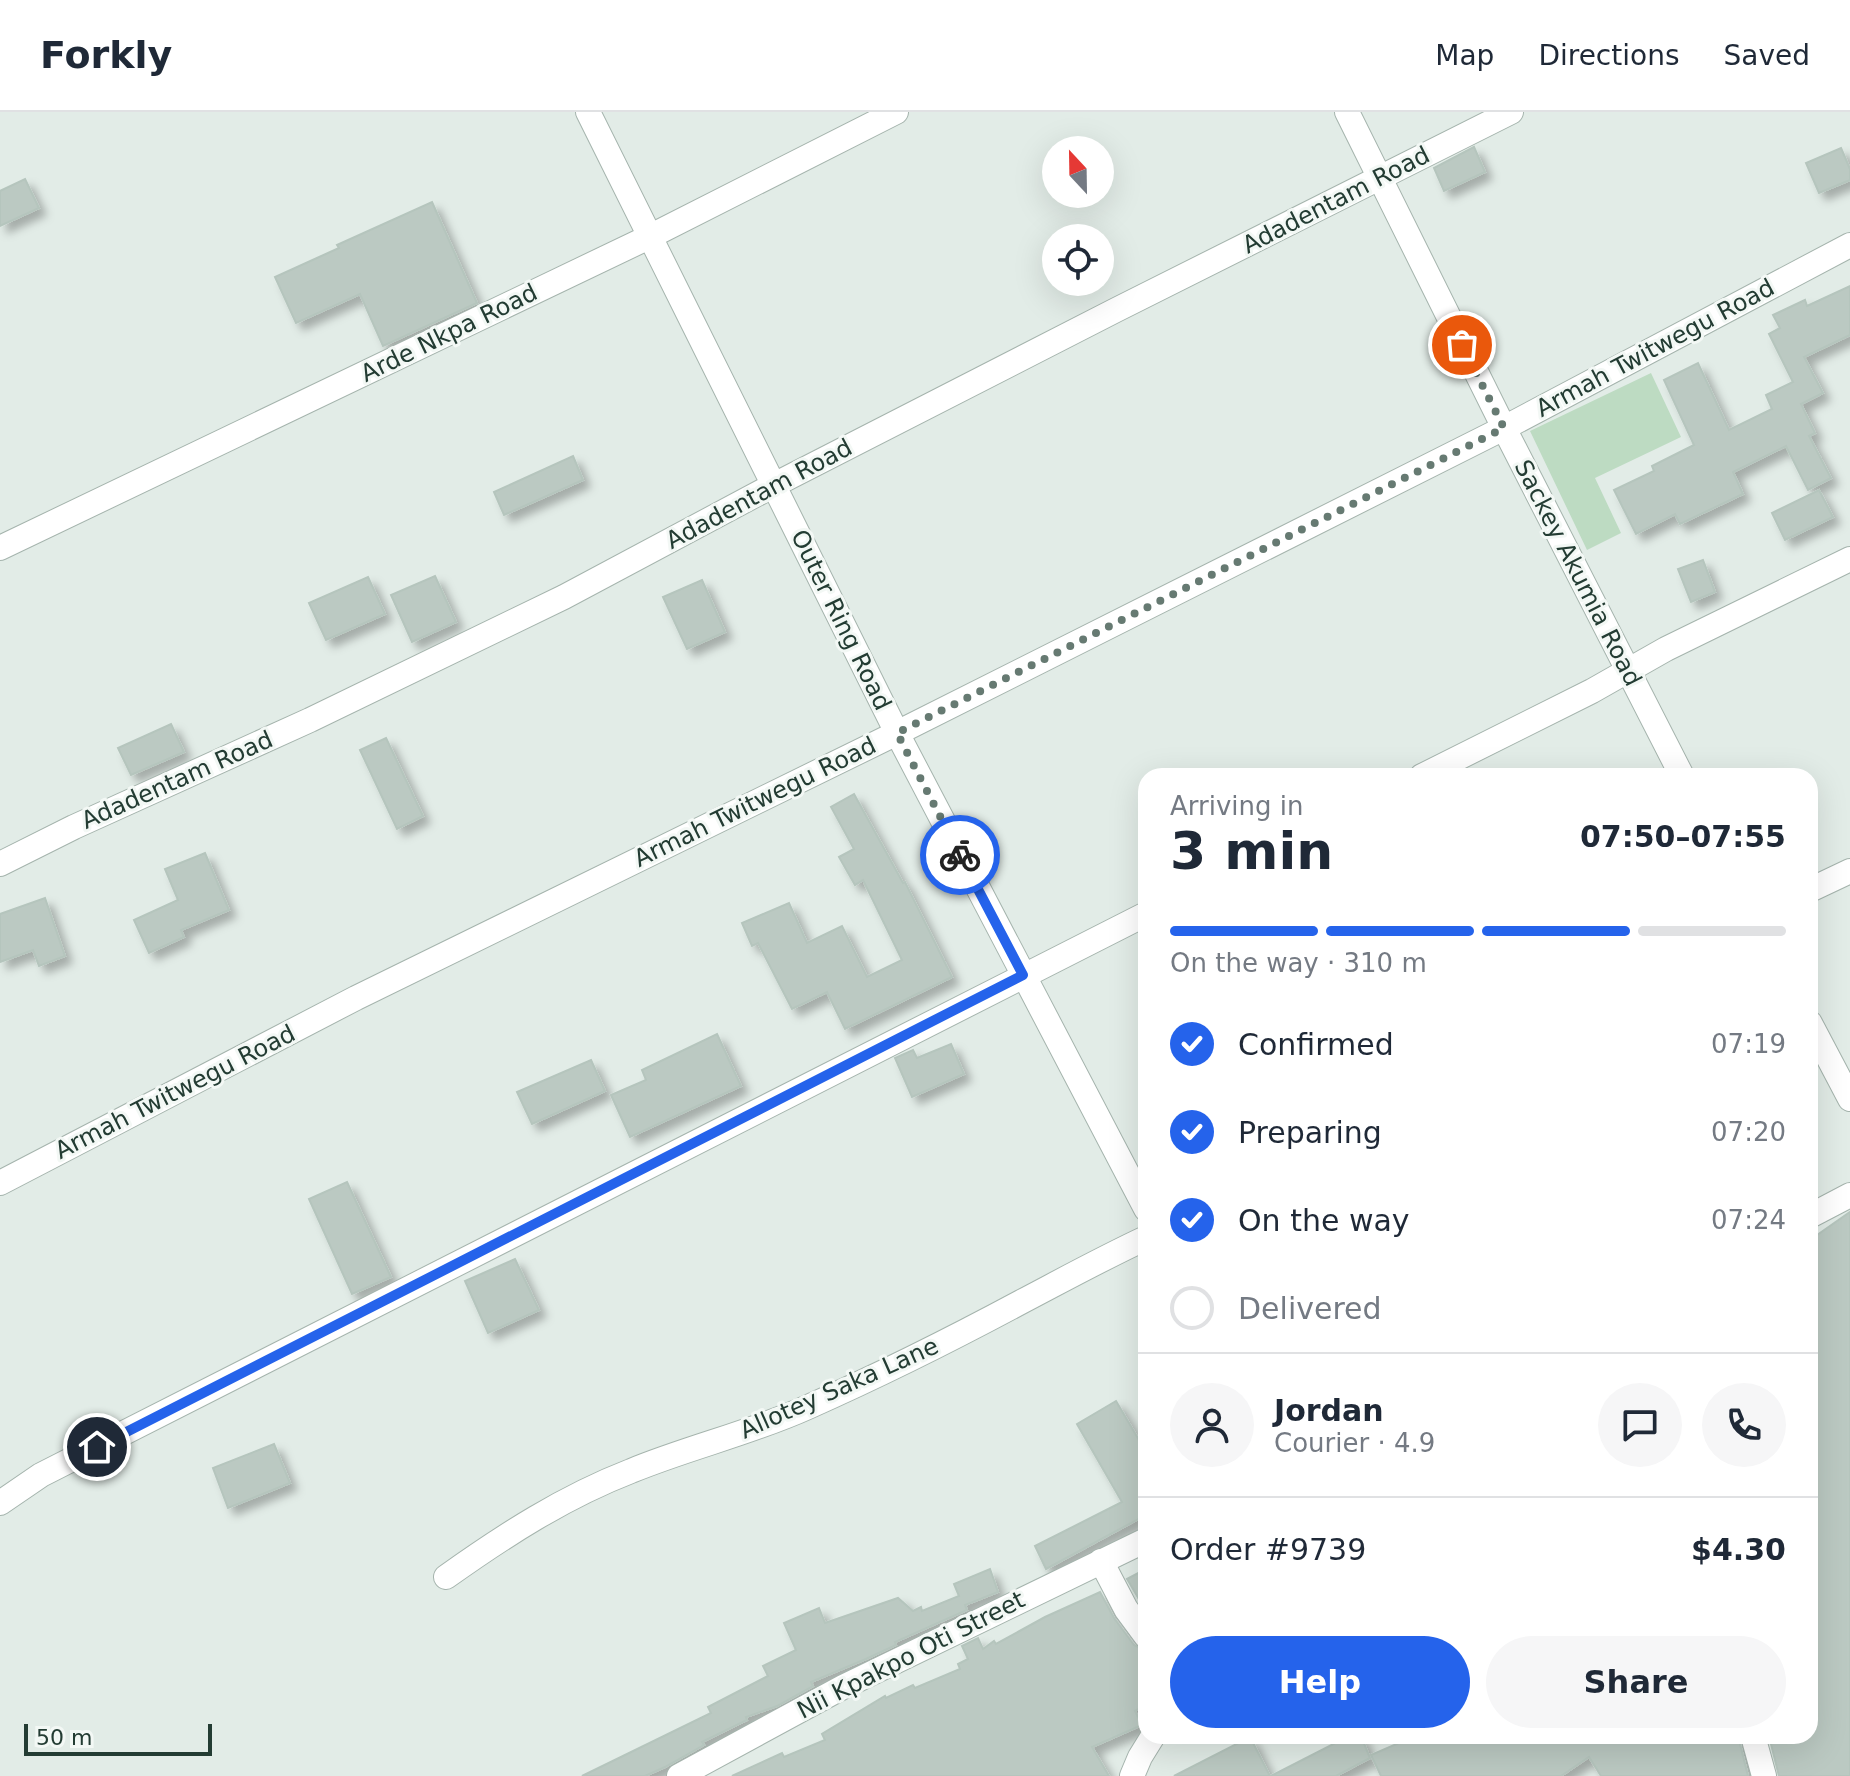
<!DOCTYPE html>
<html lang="en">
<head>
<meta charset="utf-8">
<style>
  body { margin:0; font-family:"DejaVu Sans",sans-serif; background:#f6f6f7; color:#1f2937; height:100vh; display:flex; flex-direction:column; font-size:30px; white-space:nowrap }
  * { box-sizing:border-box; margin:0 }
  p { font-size:26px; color:#747a83 }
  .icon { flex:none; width:44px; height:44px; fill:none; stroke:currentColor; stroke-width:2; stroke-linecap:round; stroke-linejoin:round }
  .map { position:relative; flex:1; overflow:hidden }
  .panel { position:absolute; left:1138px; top:656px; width:680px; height:976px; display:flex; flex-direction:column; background:#fff; border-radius:24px; box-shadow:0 8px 32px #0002 }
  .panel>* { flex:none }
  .needle { width:52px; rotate:338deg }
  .tools { position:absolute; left:1042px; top:24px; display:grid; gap:16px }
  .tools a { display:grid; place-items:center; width:72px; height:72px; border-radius:50%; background:#fff; box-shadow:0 8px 32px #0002; font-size:40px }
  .scale { position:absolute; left:24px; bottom:20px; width:188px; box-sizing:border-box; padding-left:8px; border:4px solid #233c33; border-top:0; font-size:22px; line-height:28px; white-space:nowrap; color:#233c33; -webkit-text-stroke:6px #f3f8f5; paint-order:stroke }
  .pin { position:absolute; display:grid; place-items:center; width:68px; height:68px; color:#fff; margin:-34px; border:4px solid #fff; border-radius:50%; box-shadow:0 2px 8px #0007 }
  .courier { position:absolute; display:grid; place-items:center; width:80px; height:80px; margin:-40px; border:6px solid #2563eb; border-radius:50%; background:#fff; color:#222; box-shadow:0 2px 10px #0007 }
  .overview em { font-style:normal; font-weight:800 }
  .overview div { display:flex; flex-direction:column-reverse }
  .overview { display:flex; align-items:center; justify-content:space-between; height:136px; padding:0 32px }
  h1 { font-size:52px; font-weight:800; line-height:60px }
  .bar { display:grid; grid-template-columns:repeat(4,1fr); gap:12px 8px; align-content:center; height:96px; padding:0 32px }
  .bar i { height:10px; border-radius:6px; background:#e0e1e3 }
  .bar .active { background:#2563eb }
  .bar p { grid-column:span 4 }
  .line { display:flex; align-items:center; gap:20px; padding:0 32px; border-top:2px solid #e0e1e3 }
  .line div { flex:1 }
  .round { display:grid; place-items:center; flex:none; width:84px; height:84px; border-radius:42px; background:#f6f6f7 }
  ol { padding:0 32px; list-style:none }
  li { display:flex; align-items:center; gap:24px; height:88px }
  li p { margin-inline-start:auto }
  li .icon { padding:8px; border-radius:50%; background:#2563eb; color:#fff; stroke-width:4 }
  li:last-child { color:#747a83 }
  li i { width:44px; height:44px; border:4px solid #e0e1e3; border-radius:50% }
  .primary-button { display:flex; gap:16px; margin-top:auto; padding:16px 32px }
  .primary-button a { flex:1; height:92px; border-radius:48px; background:#2563eb; color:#fff; font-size:32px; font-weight:800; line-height:92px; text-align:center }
  .primary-button a+a { background:#f6f6f7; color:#1f2937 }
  header { display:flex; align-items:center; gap:48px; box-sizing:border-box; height:112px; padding:0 40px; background:#fff; border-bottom:2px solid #e0e1e3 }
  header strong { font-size:38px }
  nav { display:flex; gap:44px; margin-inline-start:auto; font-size:28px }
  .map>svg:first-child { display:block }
  .green { fill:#bddbc2 }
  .building { fill:#bbc9c2; stroke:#b5c5bd; stroke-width:2; filter:url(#shadow) }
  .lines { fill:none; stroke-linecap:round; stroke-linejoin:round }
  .minor-casing { stroke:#a5b4ad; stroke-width:26 }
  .minor { stroke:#fff; stroke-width:24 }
  .done { stroke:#667a72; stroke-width:8; stroke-dasharray:0 14.4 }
  .route { stroke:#2563eb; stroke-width:10 }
  .labels { text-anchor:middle; stroke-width:6; stroke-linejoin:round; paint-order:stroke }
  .street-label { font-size:24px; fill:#233c33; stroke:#f3f8f5 }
</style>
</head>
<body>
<header>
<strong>Forkly</strong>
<nav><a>Map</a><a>Directions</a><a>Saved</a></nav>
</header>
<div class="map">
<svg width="1850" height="1664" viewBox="0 0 1850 1664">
  <defs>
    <filter id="shadow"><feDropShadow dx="7" dy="7" stdDeviation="4" flood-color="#0004"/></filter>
  </defs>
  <rect width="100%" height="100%" fill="#e2ece7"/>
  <polygon class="green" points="1651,261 1681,325 1595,366 1621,421 1587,438 1530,319"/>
  <g class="building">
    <polygon points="1474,35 1485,60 1444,79 1434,56"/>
    <polygon points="1841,36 1850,57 1850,68 1819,81 1806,51"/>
    <polygon points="25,67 39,96 0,114 0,79"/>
    <polygon points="432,90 477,191 383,234 360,182 296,211 275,165 339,136 337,133"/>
    <polygon points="1850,174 1850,223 1804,245 1823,281 1801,292 1815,321 1809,324 1831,366 1808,378 1786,334 1733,360 1743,382 1680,412 1675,402 1636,422 1614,378 1654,359 1652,354 1694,333 1664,268 1698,251 1729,318 1772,297 1766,283 1793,270 1769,222 1780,216 1773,203 1805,188 1807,194"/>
    <polygon points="573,344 583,368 504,403 494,380"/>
    <polygon points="1819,378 1833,405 1785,428 1772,401"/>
    <polygon points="1703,448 1715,480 1691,490 1678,457"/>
    <polygon points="435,464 456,510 412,530 391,483"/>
    <polygon points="368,465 385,502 326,528 309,491"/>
    <polygon points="702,468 725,520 687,537 663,485"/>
    <polygon points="171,612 184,640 131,663 118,636"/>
    <polygon points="386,626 423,704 397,717 360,638"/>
    <polygon points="854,682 903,771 905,770 952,865 845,917 827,880 792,897 758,831 752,834 742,811 789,791 807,831 842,814 867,865 902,848 863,768 855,773 839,745 854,737 831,695"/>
    <polygon points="205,741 229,798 181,818 184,825 149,841 134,808 178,788 165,757"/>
    <polygon points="45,786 65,844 39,854 33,838 0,850 0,802"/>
    <polygon points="717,922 741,974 630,1025 611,983 646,968 642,958"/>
    <polygon points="951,932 964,962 912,985 895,946 913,938 917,946"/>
    <polygon points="591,948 605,979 532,1012 517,980"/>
    <polygon points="347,1070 391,1165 352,1182 309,1087"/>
    <polygon points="1850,1100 1850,1664 1779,1664 1769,1624 1810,1624 1810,1128"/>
    <polygon points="515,1147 539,1198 488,1221 465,1169"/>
    <polygon points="1116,1289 1146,1340 1146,1403 1046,1457 1035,1434 1122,1390 1077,1312"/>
    <polygon points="274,1332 290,1371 228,1396 213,1356"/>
    <polygon points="990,1457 998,1480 965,1493 967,1498 895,1530 896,1533 866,1547 811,1570 813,1574 777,1594 746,1605 747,1608 702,1630 704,1633 665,1655 645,1664 582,1664 711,1601 708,1595 768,1564 763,1554 796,1538 784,1511 819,1496 825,1511 898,1486 913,1499 921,1495 922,1499 959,1484 954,1472"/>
    <polygon points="1146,1457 1146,1499 1127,1467"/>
    <polygon points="1100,1480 1114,1506 1134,1533 1146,1539 1146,1593 1135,1599 1142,1613 1092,1635 1109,1664 732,1664 782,1641 784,1645 825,1628 822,1622 885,1584 886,1586 913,1573 915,1576 960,1557 958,1552 968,1547 962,1534 978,1526 983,1537 994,1529 996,1532 1045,1505"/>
    <polygon points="1349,1624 1361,1624 1370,1646 1336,1664 1271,1664"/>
    <polygon points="1415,1624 1543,1624 1546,1631 1560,1624 1738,1624 1748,1664 1601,1664 1589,1645 1561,1664 1381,1664 1371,1643"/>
    <polygon points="1250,1625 1270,1664 1174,1664"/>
  </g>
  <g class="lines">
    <g class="minor-casing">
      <g id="minor">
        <polyline points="588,0 897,621 1146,1097"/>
        <polyline points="1347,0 1504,316 1682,664"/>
        <polyline points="0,436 649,125 896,0"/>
        <polyline points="1422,664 1592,579 1666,537 1850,447"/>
        <polyline points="0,752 74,715 310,608 564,485 774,373 1116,198 1511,0"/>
        <polyline points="1810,778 1850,759"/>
        <polyline points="1810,911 1850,987"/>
        <polyline points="0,1071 356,886 897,621 1504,316 1850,133"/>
        <polyline points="1810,1104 1850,1083"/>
        <polyline points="0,1391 41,1363 1146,802"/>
        <polyline points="1101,1449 1126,1497 1146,1524"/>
        <path d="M446 1465C505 1423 564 1385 631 1359 689 1335 751 1321 808 1295 880 1263 952 1227 1021 1190 1063 1168 1103 1146 1146 1126"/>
        <polyline points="1753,1624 1764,1664"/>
        <polyline points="679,1664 843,1575 1146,1428"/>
        <polyline points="1132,1664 1140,1645 1153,1624"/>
      </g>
    </g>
    <use href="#minor" class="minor"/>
  </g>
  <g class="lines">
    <polyline class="done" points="960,743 897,621 1504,316 1462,233"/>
    <polyline class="route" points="97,1335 1023,863 960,743"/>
  </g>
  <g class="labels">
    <g class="street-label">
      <text transform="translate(1336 88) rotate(-27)" y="8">Adadentam Road</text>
      <text transform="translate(449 221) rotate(-26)" y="8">Arde Nkpa Road</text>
      <text transform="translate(1655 236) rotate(-28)" y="8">Armah Twitwegu Road</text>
      <text transform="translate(759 382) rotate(-28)" y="8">Adadentam Road</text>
      <text transform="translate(1578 461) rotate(63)" y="8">Sackey Akumia Road</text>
      <text transform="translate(841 508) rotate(64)" y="8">Outer Ring Road</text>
      <text transform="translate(177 668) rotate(-24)" y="8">Adadentam Road</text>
      <text transform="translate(755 690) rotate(-26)" y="8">Armah Twitwegu Road</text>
      <text transform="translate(175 980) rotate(-27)" y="8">Armah Twitwegu Road</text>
      <text transform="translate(839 1276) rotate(-24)" y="8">Allotey Saka Lane</text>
      <text transform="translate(911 1543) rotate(-27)" y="8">Nii Kpakpo Oti Street</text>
    </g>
  </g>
</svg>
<div class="tools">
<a><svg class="needle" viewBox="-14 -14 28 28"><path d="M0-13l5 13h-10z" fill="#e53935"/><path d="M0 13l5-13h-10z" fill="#747a83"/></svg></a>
<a><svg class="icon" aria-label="locate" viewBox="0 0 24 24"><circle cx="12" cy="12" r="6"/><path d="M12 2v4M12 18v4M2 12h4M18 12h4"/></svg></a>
</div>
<div class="scale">50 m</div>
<div class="pin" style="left:1462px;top:233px;background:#ea580c"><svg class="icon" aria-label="bag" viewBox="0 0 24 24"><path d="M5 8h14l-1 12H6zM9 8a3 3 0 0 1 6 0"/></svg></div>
<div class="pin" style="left:97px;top:1335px;background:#1f2937"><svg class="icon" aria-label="home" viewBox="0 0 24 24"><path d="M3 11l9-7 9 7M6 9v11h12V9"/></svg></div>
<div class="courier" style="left:960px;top:743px"><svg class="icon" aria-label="bike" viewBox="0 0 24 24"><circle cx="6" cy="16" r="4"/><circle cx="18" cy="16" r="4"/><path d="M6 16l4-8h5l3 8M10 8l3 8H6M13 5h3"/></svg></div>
<section class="panel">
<div class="overview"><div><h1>3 min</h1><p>Arriving in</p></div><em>07:50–07:55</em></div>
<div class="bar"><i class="active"></i><i class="active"></i><i class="active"></i><i></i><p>On the way · 310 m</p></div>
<ol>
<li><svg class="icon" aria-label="check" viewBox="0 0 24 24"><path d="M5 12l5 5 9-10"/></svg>Confirmed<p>07:19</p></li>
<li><svg class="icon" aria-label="check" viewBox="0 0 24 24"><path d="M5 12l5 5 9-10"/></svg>Preparing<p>07:20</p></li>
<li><svg class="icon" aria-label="check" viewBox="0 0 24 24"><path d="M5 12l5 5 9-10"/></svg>On the way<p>07:24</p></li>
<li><i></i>Delivered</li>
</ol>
<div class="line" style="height:144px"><a class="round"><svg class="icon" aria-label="person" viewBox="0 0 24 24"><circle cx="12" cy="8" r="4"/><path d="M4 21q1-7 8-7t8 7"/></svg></a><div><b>Jordan</b><p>Courier · 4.9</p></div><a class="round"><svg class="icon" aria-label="chat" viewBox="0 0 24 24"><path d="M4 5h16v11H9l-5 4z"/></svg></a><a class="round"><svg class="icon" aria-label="phone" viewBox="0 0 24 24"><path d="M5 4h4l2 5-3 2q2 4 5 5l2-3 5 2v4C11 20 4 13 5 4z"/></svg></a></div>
<div class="line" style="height:104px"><div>Order #9739</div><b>$4.30</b></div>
<div class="primary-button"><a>Help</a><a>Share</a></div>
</section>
</div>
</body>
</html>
